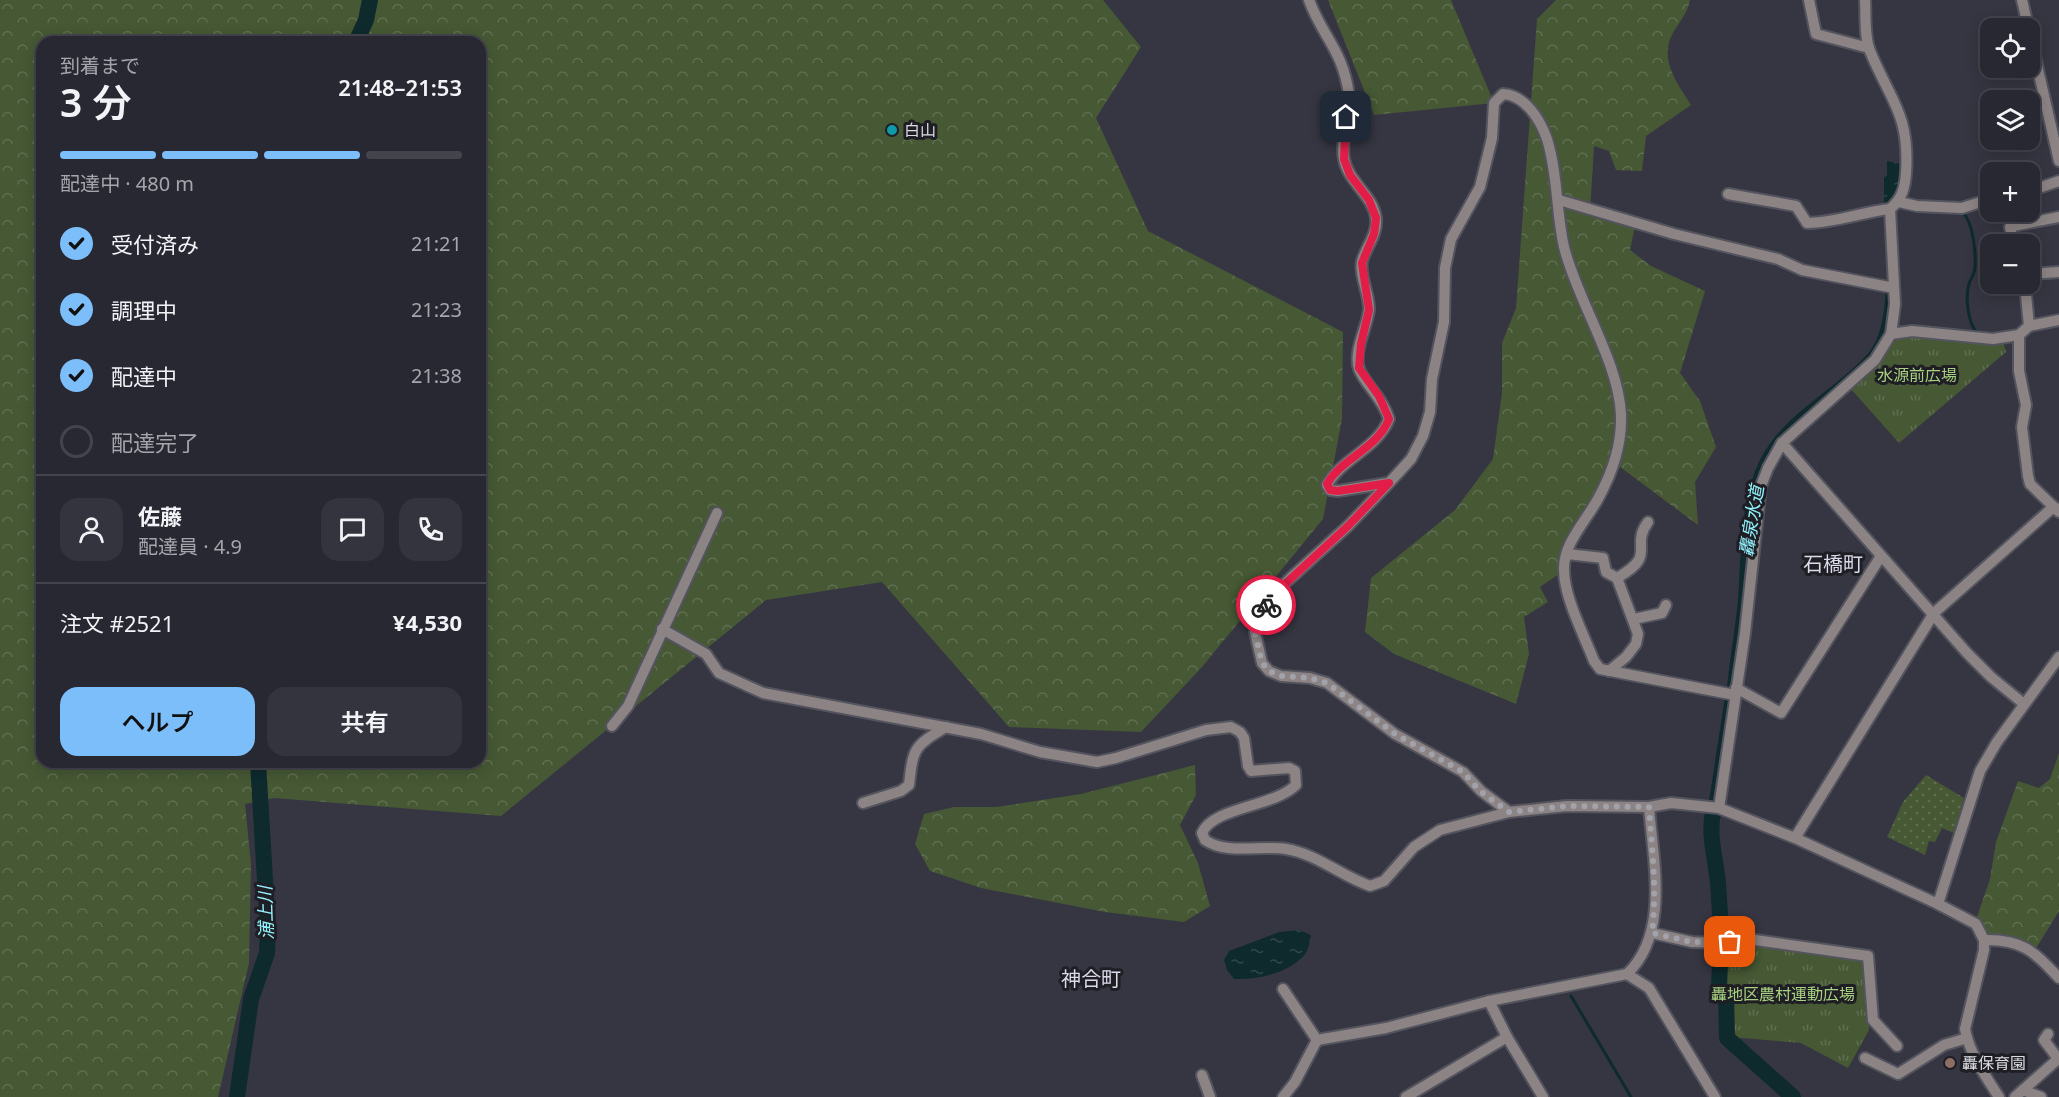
<!DOCTYPE html>
<html lang="ja">
<head>
<meta charset="utf-8">
<style>
  body { margin:0; font-family:"Noto Sans","Noto Sans JP",sans-serif; background:#34343e; color:#f1f3f6; height:100vh; display:flex; flex-direction:column; font-size:22px; white-space:nowrap }
  * { box-sizing:border-box; margin:0 }
  p { font-size:20px; color:#a5a6ac }
  .icon { flex:none; width:33px; height:33px; fill:none; stroke:currentColor; stroke-width:2; stroke-linecap:round; stroke-linejoin:round }
  .map { position:relative; flex:1; overflow:hidden }
  .side { position:absolute; left:36px; top:36px; width:450px; height:732px; display:flex; flex-direction:column; background:#282832; border-radius:18px; box-shadow:0 3px 15px #0003,0 0 0 2px #44444d }
  .side>* { flex:none }
  .fabs { position:absolute; left:1980px; top:18px; display:grid; gap:12px }
  .fabs a { display:grid; place-items:center; width:60px; height:60px; border-radius:12px; background:#282832; box-shadow:0 3px 15px #0003,0 0 0 2px #44444d; font-size:30px }
  .pin { position:absolute; display:grid; place-items:center; width:51px; height:51px; color:#fff; margin:-26px; border-radius:12px; box-shadow:0 3px 9px #0006 }
  .courier { position:absolute; display:grid; place-items:center; width:60px; height:60px; margin:-30px; border:4px solid #e11d48; border-radius:50%; background:#fff; color:#222; box-shadow:0 2px 8px #0007 }
  .summary em { font-style:normal; font-weight:600 }
  .summary div { display:flex; flex-direction:column-reverse }
  .summary { display:flex; align-items:center; justify-content:space-between; height:102px; padding:0 24px }
  h1 { font-size:39px; font-weight:600; line-height:45px }
  .bar { display:grid; grid-template-columns:repeat(4,1fr); gap:9px 6px; align-content:center; height:72px; padding:0 24px }
  .bar i { height:8px; border-radius:4px; background:#44444d }
  .bar .active { background:#7cbef9 }
  .bar p { grid-column:span 4 }
  .line { display:flex; align-items:center; gap:15px; padding:0 24px; border-top:2px solid #44444d }
  .line div { flex:1 }
  .round { display:grid; place-items:center; flex:none; width:63px; height:63px; border-radius:18px; background:#34343e }
  ol { padding:0 24px; list-style:none }
  li { display:flex; align-items:center; gap:18px; height:66px }
  li p { margin-inline-start:auto }
  li .icon { padding:6px; border-radius:50%; background:#7cbef9; color:#111; stroke-width:4 }
  li:last-child { color:#a5a6ac }
  li i { width:33px; height:33px; border:3px solid #44444d; border-radius:50% }
  .action { display:flex; gap:12px; margin-top:auto; padding:12px 24px }
  .action a { flex:1; height:69px; border-radius:18px; background:#7cbef9; color:#111; font-size:24px; font-weight:600; line-height:69px; text-align:center }
  .action a+a { background:#34343e; color:#f1f3f6 }
  .map>svg:first-child { display:block }
  .grass { fill:url(#grass-dots) }
  .forest { fill:url(#forest-crowns); fill-rule:evenodd }
  .park { fill:url(#park-tufts) }
  .water { fill:url(#water-ripples) }
  .lines { fill:none; stroke-linecap:round; stroke-linejoin:round }
  .stream { stroke:#0e2a2d; stroke-width:3 }
  .canal { stroke:#0e2a2d; stroke-width:9 }
  .river { stroke:#0e2a2d; stroke-width:16 }
  .minor-casing { stroke:#54545f; stroke-width:14 }
  .minor { stroke:#8c8484; stroke-width:10 }
  .done { stroke:#a2a2ab; stroke-width:6; stroke-dasharray:0 10.8 }
  .route { stroke:#e11d48; stroke-width:8 }
  .culture-dot { fill:#0f9aa8; stroke:#1e1e24; stroke-width:2 }
  .education-dot { fill:#8d6e63; stroke:#1e1e24; stroke-width:2 }
  .labels { text-anchor:middle; stroke-width:6; stroke-linejoin:round; paint-order:stroke }
  .poi-label { font-size:16px; fill:#dcdce3; stroke:#1e1e24; text-anchor:start }
  .park-label { font-size:16px; fill:#a8d180; stroke:#1e1e24 }
  .water-label { font-size:18px; font-style:italic; fill:#92f3fe; stroke:#1e1e24 }
  .quarter-label { font-size:20px; fill:#dadaea; stroke:#1e1e24 }
</style>
</head>
<body>
<div class="map">
<svg width="2059" height="1097" viewBox="0 0 2059 1097">
  <defs>
    <pattern id="grass-dots" width="8" height="8" patternUnits="userSpaceOnUse" patternTransform="scale(1.5)"><rect width="8" height="8" fill="#465834"/><path d="M2 2h.1M6 6h.1" fill="none" stroke="#606f51" stroke-width="1.8" stroke-linecap="round"/></pattern>
    <pattern id="forest-crowns" width="20" height="18" patternUnits="userSpaceOnUse" patternTransform="scale(1.5)"><rect width="20" height="18" fill="#465834"/><path d="M2 6a3 3 0 1 1 6 0M12 15a3 3 0 1 1 6 0" fill="none" stroke="#606f51"/></pattern>
    <pattern id="park-tufts" width="24" height="20" patternUnits="userSpaceOnUse" patternTransform="scale(1.5)"><rect width="24" height="20" fill="#465834"/><path d="M3 7l-1-3M5 7V3M7 7l1-3M15 17l-1-3M17 17v-4M19 17l1-3" fill="none" stroke="#606f51"/></pattern>
    <pattern id="water-ripples" width="26" height="14" patternUnits="userSpaceOnUse" patternTransform="scale(1.5)"><rect width="26" height="14" fill="#0e2a2d"/><path d="M2 4q2-2 4 0t4 0M15 11q2-2 4 0t4 0" fill="none" stroke="#30484b"/></pattern>
  </defs>
  <rect width="100%" height="100%" fill="#363642"/>
  <polygon class="grass" points="1926,775 1964,798 1954,833 1942,828 1935,842 1929,841 1925,855 1887,837 1903,802"/>
  <g class="forest">
    <path d="M0 0H1103L1141 47 1096 118 1148 231 1343 332 1342 419 1323 519 1202 667 1141 732 1009 727 882 582 766 600 501 816 274 798 245 804 251 865 249 963 218 1097H0ZM42 42H480V762H42Z"/>
    <polygon points="1328,0 1451,0 1494,103 1374,115"/>
    <path d="M1556 0H1690C1687 14 1680 21 1673 33 1658 59 1678 84 1691 105L1646 136 1642 171 1616 170 1609 151 1594 146 1590 212 1635 226 1630 250 1651 266 1705 291 1680 373 1700 401 1716 447 1695 482 1698 525 1612 461C1607 472 1603 485 1597 496 1583 523 1560 541 1559 574L1540 587 1548 602 1524 617 1529 654 1516 704 1394 654 1365 632 1371 578 1455 510 1493 459 1502 393V343L1516 308 1537 19Z"/>
    <polygon points="2059,753 2059,911 2035,950 2007,935 1988,937 1977,917 1990,879 1996,842 2018,781 2039,788 2050,779"/>
    <polygon points="1195,765 1196,795 1180,825 1198,863 1210,906 1184,922 1105,912 981,888 930,871 915,844 924,814 954,807 997,807 1081,794"/>
  </g>
  <g class="park">
    <polygon points="1910,335 2003,342 2006,352 1899,443 1850,388 1900,336"/>
    <polygon points="1741,940 1865,958 1869,1030 1848,1068 1801,1043 1731,1037 1728,988 1722,987 1724,945"/>
  </g>
  <g class="water">
    <polygon points="1887,161 1901,164 1897,200 1887,204 1884,202 1884,177 1887,176"/>
    <path d="M1299 930 1311 935C1310 940 1309 948 1306 953 1291 973 1257 980 1234 979L1227 970 1224 960 1229 951 1279 932Z"/>
  </g>
  <g class="lines">
    <g class="stream">
      <path d="M1963 213C1973 222 1976 253 1975 267 1975 274 1971 278 1969 284 1965 297 1968 326 1978 333"/>
      <polyline points="1571,996 1631,1097"/>
    </g>
    <g class="canal">
      <path d="M1731 691C1734 662 1739 634 1742 605 1746 559 1743 504 1764 462 1787 416 1838 394 1871 357 1885 341 1889 313 1890 293"/>
      <polyline points="1713,805 1729,700"/>
    </g>
    <g class="river">
      <polyline points="356,42 366,20 370,0"/>
      <path d="M1713 813C1708 836 1716 860 1718 883 1721 917 1721 952 1719 986L1726 995 1727 1038 1793 1097"/>
      <polyline points="237,1097 251,999 267,953 268,931 258,762"/>
    </g>
    <g class="minor-casing">
      <g id="minor">
        <path d="M1309 0C1323 38 1343 50 1349 95 1351 116 1340 137 1344 159 1348 182 1373 195 1376 218 1378 234 1366 247 1362 261 1359 276 1370 295 1369 310 1367 328 1353 351 1359 369 1366 386 1382 397 1389 419 1377 449 1342 458 1327 485L1330 490 1338 491 1388 483"/>
        <polyline points="1809,0 1816,34 1869,48"/>
        <polyline points="2022,0 2059,161"/>
        <polyline points="2030,191 2059,181"/>
        <path d="M1728 194 1796 206 1807 223C1835 223 1862 212 1890 209"/>
        <polyline points="1559,200 1674,234 1778,259 1802,270 1894,288"/>
        <polyline points="1899,202 1917,206 1962,208 1990,199"/>
        <polyline points="2018,225 2059,217"/>
        <polyline points="2014,244 2010,227 2018,225 2015,212"/>
        <polyline points="2030,274 2059,272"/>
        <polyline points="2025,284 2029,326"/>
        <polyline points="1891,334 1912,331 1993,339 2019,335 2029,326 2059,320"/>
        <polyline points="2019,335 2019,371 2026,405 2022,427 2028,476 2030,484 2059,512"/>
        <polyline points="1782,443 1967,653 1991,677 2024,704"/>
        <polyline points="1567,554 1603,558 1606,572 1617,578 1638,634 1636,644 1626,657 1609,671"/>
        <path d="M1617 578C1659 554 1629 548 1648 522"/>
        <polyline points="1634,619 1662,613 1666,605"/>
        <path d="M662 629 706 654 719 673 763 693 981 734 1040 752 1097 762 1116 758 1206 730 1231 727 1240 732 1244 738 1248 766 1251 771 1289 768 1295 771 1296 785C1274 807 1213 807 1202 833L1205 840C1226 855 1261 845 1286 849 1317 854 1341 876 1370 886L1384 881 1414 847 1440 830 1509 812 1567 806 1649 807 1671 803 1719 808 1795 838 1938 904 1976 924 1984 940V950L1965 1029C1969 1053 1986 1077 1999 1097"/>
        <polyline points="1736,688 1781,713 1881,556"/>
        <polyline points="612,726 628,706 717,513"/>
        <path d="M863 803 901 791 909 785C913 748 914 746 946 727"/>
        <path d="M1719 808 1745 633 1761 486 1768 468 1782 443 1875 360 1891 334 1895 304 1890 209C1902 199 1905 188 1906 173 1910 114 1890 100 1870 51 1864 36 1866 15 1865 0"/>
        <path d="M1509 812 1481 791 1463 772 1395 734 1327 683 1310 678 1281 676 1269 671 1262 663 1255 632 1258 616 1272 595 1348 526 1389 483 1411 459 1423 436 1430 412 1432 379 1444 322 1445 268 1451 239 1480 187 1492 138 1494 103 1503 94C1525 95 1540 119 1547 139 1558 174 1556 212 1564 247 1577 300 1619 362 1621 415 1622 443 1612 473 1599 497 1587 520 1563 543 1564 570 1564 597 1584 635 1594 661L1600 669 1735 695"/>
        <polyline points="1795,838 1934,613 2050,510 2056,508"/>
        <polyline points="1938,904 1980,771 1997,742 2059,657"/>
        <polyline points="1652,933 1692,942 1719,943 1741,938 1868,956 1873,1020 1897,1046"/>
        <path d="M1984 940C2023 939 2034 952 2059 978"/>
        <polyline points="1627,974 1649,988 1715,1097"/>
        <polyline points="1283,989 1317,1040"/>
        <polyline points="1489,1001 1507,1037 1543,1097"/>
        <polyline points="2048,1034 2044,1040 2059,1060"/>
        <path d="M1317 1040 1386 1028 1489 1001 1627 974C1670 933 1653 861 1649 807"/>
        <polyline points="1865,1058 1898,1074 1944,1045 1967,1038"/>
        <polyline points="1202,1075 1210,1097"/>
        <polyline points="2023,1090 2041,1097"/>
        <polyline points="1283,1097 1295,1082 1317,1040"/>
        <polyline points="1406,1097 1507,1037"/>
        <polyline points="2015,1097 2058,1059"/>
      </g>
    </g>
    <use href="#minor" class="minor"/>
  </g>
  <g class="lines">
    <path class="done" d="M1266 605 1258 616 1255 632 1262 663 1269 671 1281 676 1310 678 1327 683 1395 734 1463 772 1480 791 1509 812 1567 806 1649 807C1652 849 1657 891 1652 933L1692 942H1730"/>
    <path class="route" d="M1266 605 1272 596 1348 526 1389 483 1338 491 1330 490 1327 484C1342 458 1377 449 1389 419L1379 396 1359 368 1361 344 1369 310 1362 263 1374 234 1376 218 1369 200 1350 175 1344 159 1346 117"/>
  </g>
  <circle class="culture-dot" cx="892" cy="130" r="6"/>
  <circle class="education-dot" cx="1950" cy="1063" r="6"/>
  <g class="labels">
    <g class="poi-label">
      <text x="904" y="136">白山</text>
      <text x="1962" y="1069">轟保育園</text>
    </g>
    <g class="park-label">
      <text x="1917" y="381">水源前広場</text>
      <text x="1783" y="1000">轟地区農村運動広場</text>
    </g>
    <g class="water-label">
      <text transform="translate(1752 521) rotate(-81)" y="6">轟泉水道</text>
      <text transform="translate(266 913) rotate(-92)" y="6">浦上川</text>
    </g>
    <g class="quarter-label">
      <text x="1833" y="571">石橋町</text>
      <text x="1091" y="986">神合町</text>
    </g>
  </g>
</svg>
<div class="fabs">
<a><svg class="icon" aria-label="locate" viewBox="0 0 24 24"><circle cx="12" cy="12" r="6"/><path d="M12 2v4M12 18v4M2 12h4M18 12h4"/></svg></a>
<a><svg class="icon" aria-label="layers" viewBox="0 0 24 24"><path d="M12 4l9 5-9 5-9-5zM3 14l9 5 9-5"/></svg></a>
<a>+</a>
<a>−</a>
</div>
<div class="pin" style="left:1730px;top:942px;background:#ea580c"><svg class="icon" aria-label="bag" viewBox="0 0 24 24"><path d="M5 8h14l-1 12H6zM9 8a3 3 0 0 1 6 0"/></svg></div>
<div class="pin" style="left:1346px;top:117px;background:#1f2937"><svg class="icon" aria-label="home" viewBox="0 0 24 24"><path d="M3 11l9-7 9 7M6 9v11h12V9"/></svg></div>
<div class="courier" style="left:1266px;top:605px"><svg class="icon" aria-label="bike" viewBox="0 0 24 24"><circle cx="6" cy="16" r="4"/><circle cx="18" cy="16" r="4"/><path d="M6 16l4-8h5l3 8M10 8l3 8H6M13 5h3"/></svg></div>
<section class="side">
<div class="summary"><div><h1>3 分</h1><p>到着まで</p></div><em>21:48–21:53</em></div>
<div class="bar"><i class="active"></i><i class="active"></i><i class="active"></i><i></i><p>配達中 · 480 m</p></div>
<ol>
<li><svg class="icon" aria-label="check" viewBox="0 0 24 24"><path d="M5 12l5 5 9-10"/></svg>受付済み<p>21:21</p></li>
<li><svg class="icon" aria-label="check" viewBox="0 0 24 24"><path d="M5 12l5 5 9-10"/></svg>調理中<p>21:23</p></li>
<li><svg class="icon" aria-label="check" viewBox="0 0 24 24"><path d="M5 12l5 5 9-10"/></svg>配達中<p>21:38</p></li>
<li><i></i>配達完了</li>
</ol>
<div class="line" style="height:108px"><a class="round"><svg class="icon" aria-label="person" viewBox="0 0 24 24"><circle cx="12" cy="8" r="4"/><path d="M4 21q1-7 8-7t8 7"/></svg></a><div><b>佐藤</b><p>配達員 · 4.9</p></div><a class="round"><svg class="icon" aria-label="chat" viewBox="0 0 24 24"><path d="M4 5h16v11H9l-5 4z"/></svg></a><a class="round"><svg class="icon" aria-label="phone" viewBox="0 0 24 24"><path d="M5 4h4l2 5-3 2q2 4 5 5l2-3 5 2v4C11 20 4 13 5 4z"/></svg></a></div>
<div class="line" style="height:78px"><div>注文 #2521</div><b>¥4,530</b></div>
<div class="action"><a>ヘルプ</a><a>共有</a></div>
</section>
</div>
</body>
</html>
